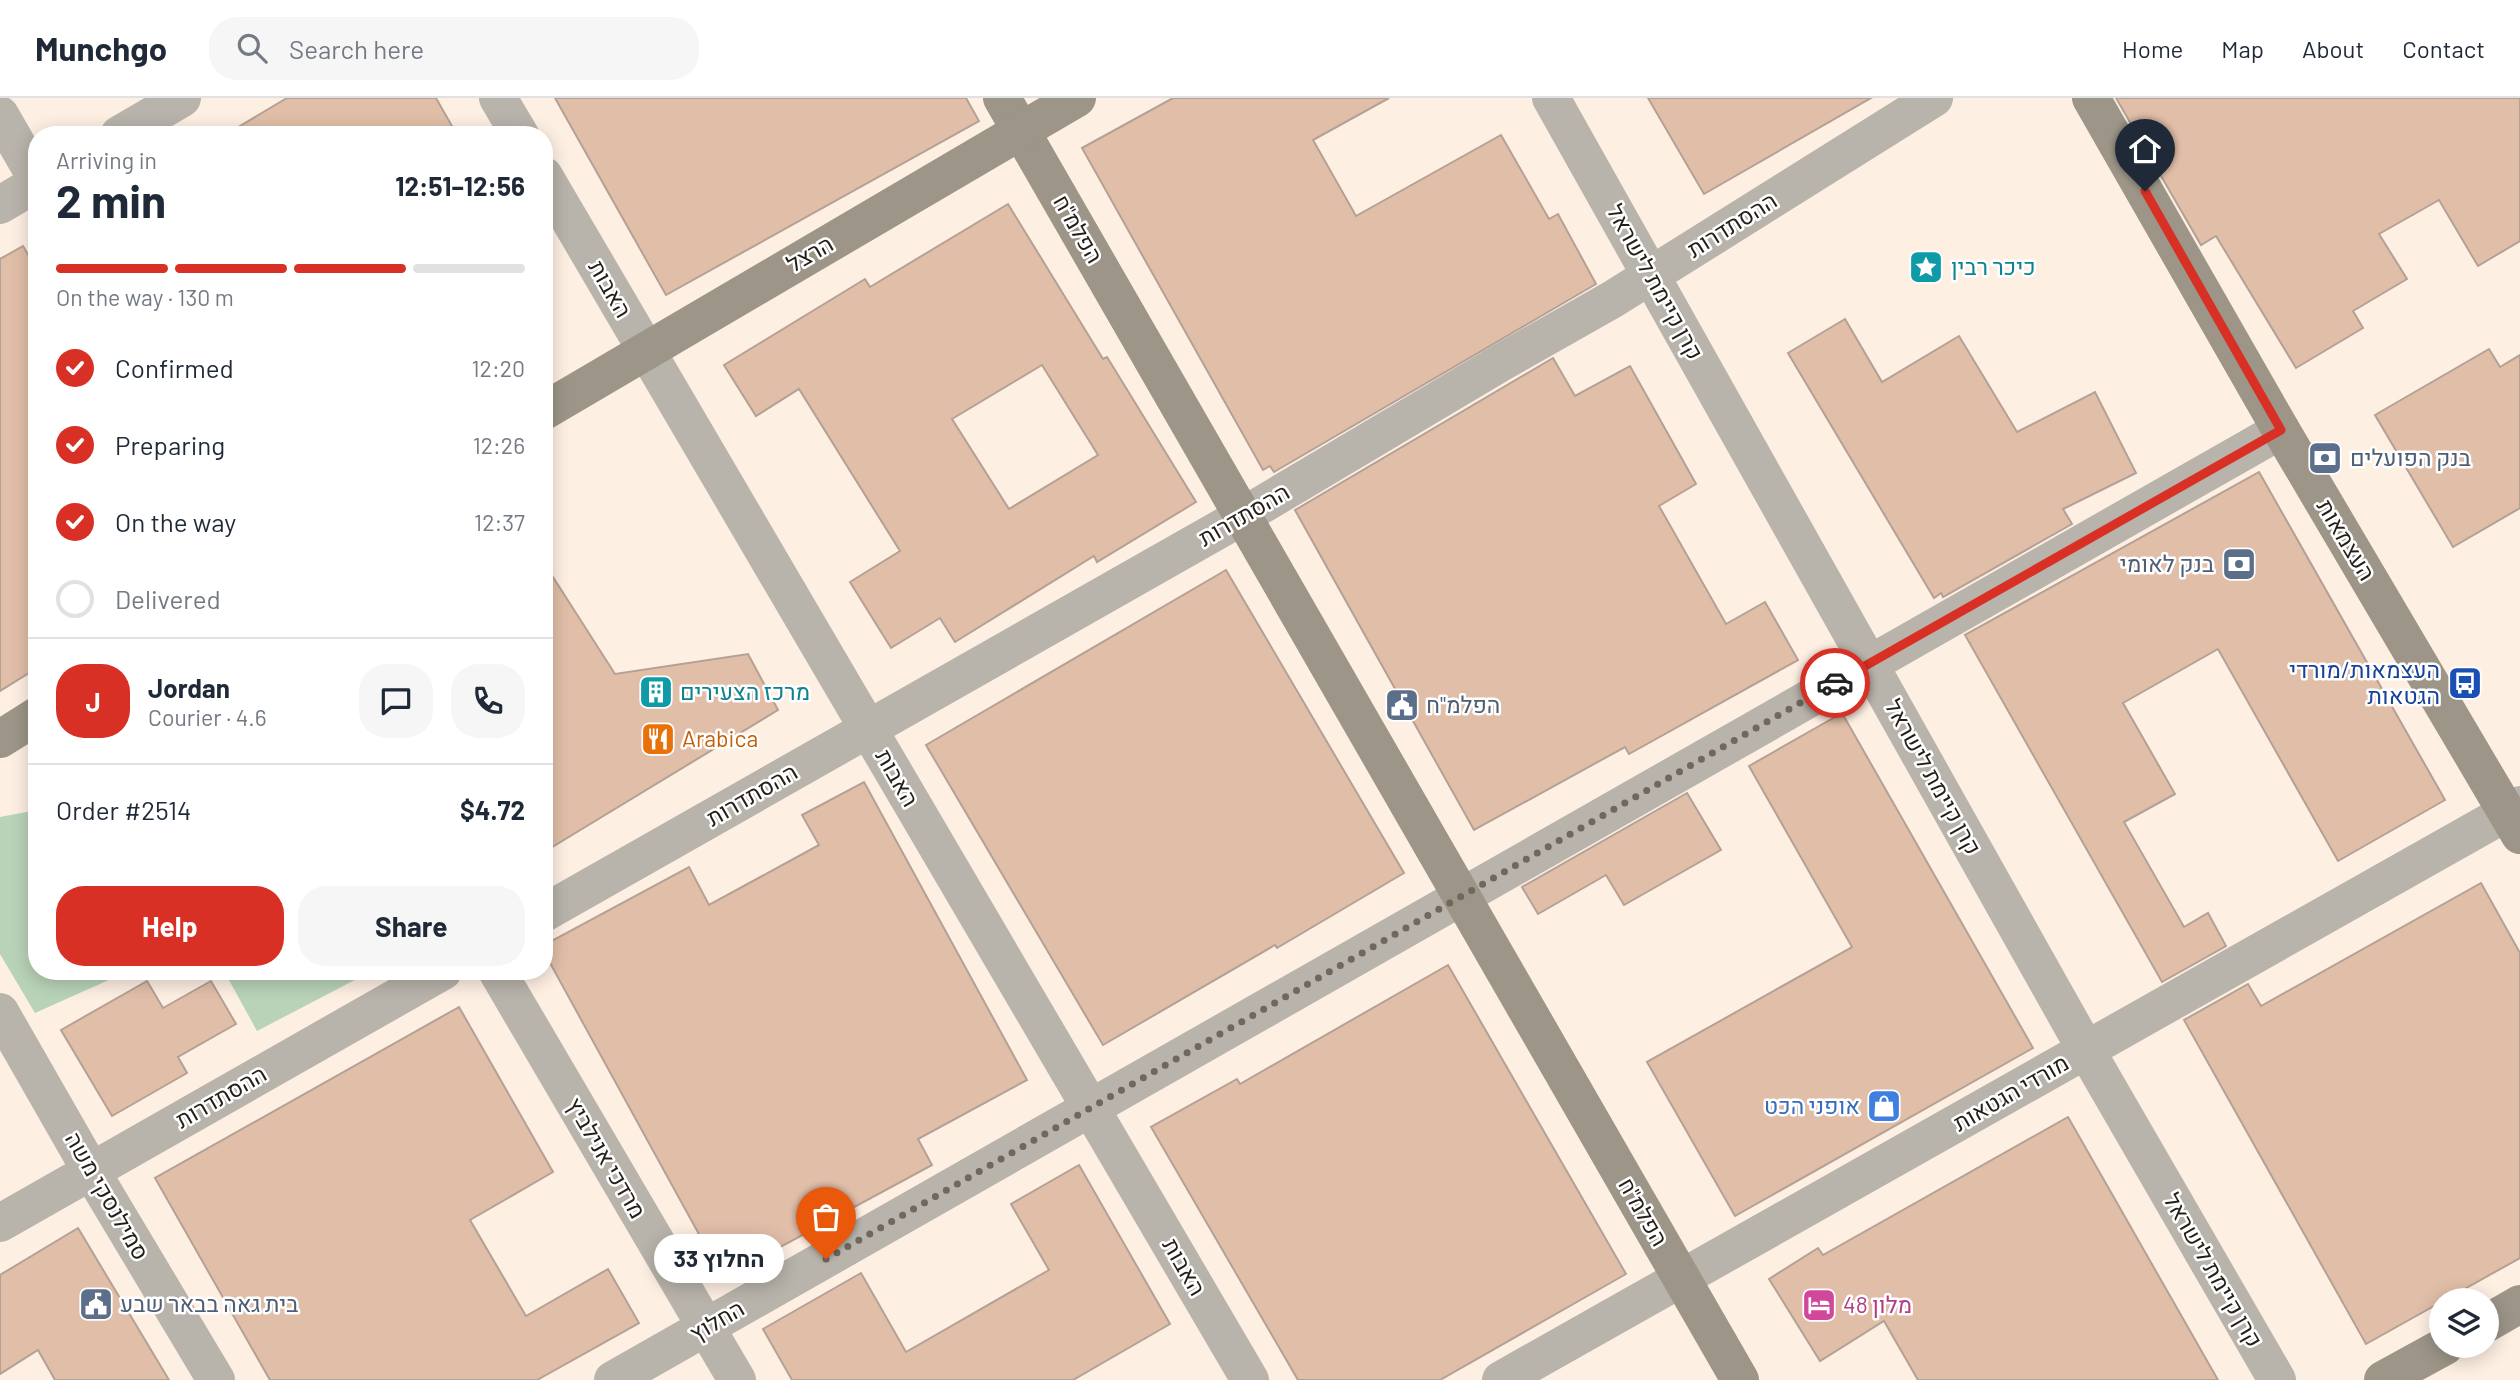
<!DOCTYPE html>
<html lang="en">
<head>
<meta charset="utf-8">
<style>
  body { margin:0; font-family:Barlow,Heebo,sans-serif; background:#f6f6f7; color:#1f2937; height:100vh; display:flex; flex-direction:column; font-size:26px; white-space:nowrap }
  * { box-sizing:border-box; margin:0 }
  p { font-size:23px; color:#747a83 }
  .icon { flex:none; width:38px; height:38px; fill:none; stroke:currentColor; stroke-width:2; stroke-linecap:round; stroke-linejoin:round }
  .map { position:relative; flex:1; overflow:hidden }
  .panel { position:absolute; left:28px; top:28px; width:525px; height:854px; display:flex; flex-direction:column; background:#fff; border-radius:28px; box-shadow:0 4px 18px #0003 }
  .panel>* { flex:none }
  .fabs { position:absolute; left:2429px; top:1190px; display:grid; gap:14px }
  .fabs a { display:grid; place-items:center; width:70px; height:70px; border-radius:50%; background:#fff; box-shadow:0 4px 18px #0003; font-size:35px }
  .pin { position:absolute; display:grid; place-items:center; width:60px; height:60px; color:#fff; margin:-72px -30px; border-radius:50% 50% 50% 0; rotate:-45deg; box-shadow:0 0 7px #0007 }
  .pin .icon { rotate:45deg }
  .courier { position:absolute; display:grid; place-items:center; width:70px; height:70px; margin:-35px; border:5px solid #d93025; border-radius:50%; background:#fff; color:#222; box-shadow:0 2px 9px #0007 }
  .bubble { position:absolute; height:49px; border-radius:24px; background:#fff; box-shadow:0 4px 18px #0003; font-size:23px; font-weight:700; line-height:49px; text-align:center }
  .overview em { font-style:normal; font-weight:700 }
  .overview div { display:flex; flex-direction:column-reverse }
  .overview { display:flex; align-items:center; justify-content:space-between; height:119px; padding:0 28px }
  h1 { font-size:46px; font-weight:700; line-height:52px }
  .bar { display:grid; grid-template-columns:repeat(4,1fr); gap:10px 7px; align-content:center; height:84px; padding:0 28px }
  .bar i { height:9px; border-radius:5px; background:#e0e1e3 }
  .bar .on { background:#d93025 }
  .bar p { grid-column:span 4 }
  .line { display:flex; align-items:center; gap:18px; padding:0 28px; border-top:2px solid #e0e1e3 }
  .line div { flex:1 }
  .round { display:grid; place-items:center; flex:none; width:74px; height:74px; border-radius:28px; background:#f6f6f7 }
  ol { padding:0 28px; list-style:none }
  li { display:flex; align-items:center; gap:21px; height:77px }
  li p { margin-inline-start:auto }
  li .icon { padding:7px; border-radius:50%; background:#d93025; color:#fff; stroke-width:4 }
  li:last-child { color:#747a83 }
  li i { width:38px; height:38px; border:4px solid #e0e1e3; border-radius:50% }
  .button { display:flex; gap:14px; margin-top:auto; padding:14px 28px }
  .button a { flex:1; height:80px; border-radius:28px; background:#d93025; color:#fff; font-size:28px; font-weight:700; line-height:80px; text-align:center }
  .button a+a { background:#f6f6f7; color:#1f2937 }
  header { display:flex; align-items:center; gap:42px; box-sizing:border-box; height:98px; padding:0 35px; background:#fff; border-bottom:2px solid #e0e1e3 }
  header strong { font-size:33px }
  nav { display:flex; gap:38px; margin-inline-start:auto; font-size:24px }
  .search { width:490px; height:63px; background:#f6f6f7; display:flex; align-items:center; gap:18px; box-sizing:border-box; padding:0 24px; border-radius:28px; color:#747a83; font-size:26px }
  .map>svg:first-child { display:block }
  .green { fill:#b8d3b7 }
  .building { fill:#e1bea8; stroke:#b4a195; stroke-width:2; fill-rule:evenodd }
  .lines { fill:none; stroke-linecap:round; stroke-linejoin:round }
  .street { stroke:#b8b3ab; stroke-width:38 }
  .secondary { stroke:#9c9588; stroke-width:38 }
  .done { stroke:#70675f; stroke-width:7; stroke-dasharray:0 12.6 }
  .route { stroke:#d93025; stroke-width:9 }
  .labels { text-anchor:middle; stroke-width:5; stroke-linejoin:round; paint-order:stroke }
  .street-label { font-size:23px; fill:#241e18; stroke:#fff }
  .culture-label { font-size:23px; fill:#0d838f; stroke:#fff; text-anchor:start }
  .service-label { font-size:23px; fill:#4e5e75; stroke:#fff; text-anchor:start }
  .transit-label { font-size:23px; fill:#164399; stroke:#fff; text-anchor:end }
  .food-label { font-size:23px; fill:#c56008; stroke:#fff; text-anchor:start }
  .shop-label { font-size:23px; fill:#366cbe; stroke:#fff; text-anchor:end }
  .hotel-label { font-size:23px; fill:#b23c85; stroke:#fff; text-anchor:start }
</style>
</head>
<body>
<header>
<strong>Munchgo</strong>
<div class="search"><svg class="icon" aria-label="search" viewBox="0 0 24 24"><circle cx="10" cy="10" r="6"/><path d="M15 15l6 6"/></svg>Search here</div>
<nav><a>Home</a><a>Map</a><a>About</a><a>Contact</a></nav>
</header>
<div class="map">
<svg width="2520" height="1282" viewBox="0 0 2520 1282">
  <rect width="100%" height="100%" fill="#feefe3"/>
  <g class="green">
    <polygon points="37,712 37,873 129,873 35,915 0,856 0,719"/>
    <polygon points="224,873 372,873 257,933"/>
  </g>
  <g class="building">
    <polygon points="287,0 436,0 457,37 225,37"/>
    <polygon points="555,0 966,0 979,23 666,197"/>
    <polygon points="1173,0 1389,0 1313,42 1356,118 1501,37 1549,121 1558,116 1596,186 1274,374 1270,368 1263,372 1082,50"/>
    <polygon points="1648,0 1871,0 1704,96"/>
    <polygon points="2116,0 2520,0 2520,143 2478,168 2439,102 2379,136 2407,181 2353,213 2363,230 2296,270 2216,138 2201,147"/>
    <path d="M1008 106 1103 261 1107 259 1196 404 1097 464 1094 458 955 544 940 520 891 550 850 484 900 453 799 291 756 318 724 267 865 181 870 189ZM1042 267 1098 357 1009 411 952 321Z"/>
    <polygon points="23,148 37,172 37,570 0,593 0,161"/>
    <polygon points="1845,221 1882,284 1959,238 2017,334 2095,294 2136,375 2063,411 2072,426 1943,499 1941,495 1934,500 1788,255"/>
    <polygon points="2489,251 2500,269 2520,257 2520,410 2453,449 2375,317"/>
    <polygon points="1553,260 1575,298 1630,268 1696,386 1659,408 1726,526 1765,504 1798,562 1629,656 1625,649 1474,732 1295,412"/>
    <polygon points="2259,374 2445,702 2338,763 2218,551 2123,605 2175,696 2124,724 2184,829 2208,815 2226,848 2162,884 1965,537"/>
    <polygon points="544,465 615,576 748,556 778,612 544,754"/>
    <polygon points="1226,472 1404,775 1277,850 1275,847 1103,947 926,647"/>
    <polygon points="1842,615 2033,950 1735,1118 1647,964 1852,849 1749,668"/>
    <polygon points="864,684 1027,982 918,1041 932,1067 723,1180 544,854 544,847 689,769 709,807 819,747 802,717"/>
    <polygon points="1687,695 1721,752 1624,807 1606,777 1538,816 1522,789"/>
    <polygon points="2481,785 2520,855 2520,1160 2366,1246 2184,922 2248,886 2261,908"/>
    <polygon points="1448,867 1626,1176 1440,1282 1298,1282 1151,1029 1237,981 1240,986"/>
    <polygon points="147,883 163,910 211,883 236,926 178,959 187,975 112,1018 61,932"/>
    <polygon points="459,909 553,1074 470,1122 526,1218 608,1171 639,1225 537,1282 270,1282 155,1080"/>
    <polygon points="2068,1019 2218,1282 1918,1282 1884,1223 1820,1263 1769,1181 1818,1150 1823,1157"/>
    <polygon points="1079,1067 1170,1226 1073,1282 792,1282 763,1231 861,1175 906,1254 1049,1172 1011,1106"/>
    <polygon points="78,1130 169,1282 55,1282 38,1252 0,1276 0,1177"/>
  </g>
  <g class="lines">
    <g class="street">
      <polyline points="498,0 520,37"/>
      <polyline points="1551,0 2086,952 2277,1282"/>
      <polyline points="0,17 37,81"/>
      <polyline points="119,37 182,0"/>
      <polyline points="544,78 1250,1282"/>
      <polyline points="0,107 37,85"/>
      <polyline points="544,815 1243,418 1502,264 1613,201 1934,0"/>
      <polyline points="497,873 737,1282"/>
      <polyline points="0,914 91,1073 216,1282"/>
      <polyline points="0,1125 443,873"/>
      <polyline points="613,1282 2281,332"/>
      <polyline points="1501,1282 2520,707"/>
    </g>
    <g class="secondary">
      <polyline points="1002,0 1740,1282"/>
      <polyline points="2091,0 2281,332 2520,737"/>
      <polyline points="544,313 1077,0"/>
      <polyline points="0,641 37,618"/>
      <polyline points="2487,1225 2520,1206"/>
      <polyline points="2383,1282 2445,1248"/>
    </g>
  </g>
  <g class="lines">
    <polyline class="done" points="826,1161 1835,585"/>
    <polyline class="route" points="1835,585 2281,332 2145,93"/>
  </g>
  <defs>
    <g id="sight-square" transform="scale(1.75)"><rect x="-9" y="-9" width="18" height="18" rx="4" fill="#0f9aa8" stroke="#fff"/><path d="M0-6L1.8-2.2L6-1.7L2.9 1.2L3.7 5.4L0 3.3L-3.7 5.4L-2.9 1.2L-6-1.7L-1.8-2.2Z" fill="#fff"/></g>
    <g id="bank-square" transform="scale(1.75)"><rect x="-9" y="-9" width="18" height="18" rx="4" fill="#5c6f8a" stroke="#fff"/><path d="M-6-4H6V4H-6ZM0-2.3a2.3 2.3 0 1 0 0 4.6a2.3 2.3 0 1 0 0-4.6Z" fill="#fff"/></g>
    <g id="bus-square" transform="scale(1.75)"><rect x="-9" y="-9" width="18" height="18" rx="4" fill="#1a4fb4" stroke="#fff"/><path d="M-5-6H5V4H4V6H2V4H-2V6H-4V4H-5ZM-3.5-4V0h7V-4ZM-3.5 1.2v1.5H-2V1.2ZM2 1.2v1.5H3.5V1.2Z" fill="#fff"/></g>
    <g id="building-square" transform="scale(1.75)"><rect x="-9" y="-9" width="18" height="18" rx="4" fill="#0f9aa8" stroke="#fff"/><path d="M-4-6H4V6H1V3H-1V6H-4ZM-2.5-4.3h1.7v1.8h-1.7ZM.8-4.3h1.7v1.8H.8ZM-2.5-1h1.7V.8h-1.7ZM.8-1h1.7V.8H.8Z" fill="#fff"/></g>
    <g id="civic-square" transform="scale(1.75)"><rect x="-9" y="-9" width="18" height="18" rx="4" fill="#5c6f8a" stroke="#fff"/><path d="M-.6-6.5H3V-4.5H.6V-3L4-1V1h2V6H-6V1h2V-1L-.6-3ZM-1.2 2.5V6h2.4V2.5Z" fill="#fff"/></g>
    <g id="restaurant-square" transform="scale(1.75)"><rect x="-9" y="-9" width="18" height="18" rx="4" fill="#e8710a" stroke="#fff"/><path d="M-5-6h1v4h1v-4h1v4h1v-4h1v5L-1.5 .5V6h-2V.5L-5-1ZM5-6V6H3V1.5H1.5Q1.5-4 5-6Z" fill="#fff"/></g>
    <g id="shop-square" transform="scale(1.75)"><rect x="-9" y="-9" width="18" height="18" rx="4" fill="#3f7fe0" stroke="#fff"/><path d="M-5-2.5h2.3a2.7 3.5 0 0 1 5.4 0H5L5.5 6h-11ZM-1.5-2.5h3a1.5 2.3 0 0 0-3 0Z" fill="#fff"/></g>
    <g id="hotel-square" transform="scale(1.75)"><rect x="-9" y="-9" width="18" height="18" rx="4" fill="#d1479c" stroke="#fff"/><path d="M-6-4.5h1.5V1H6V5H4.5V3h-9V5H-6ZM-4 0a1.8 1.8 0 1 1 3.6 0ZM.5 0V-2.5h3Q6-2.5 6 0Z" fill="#fff"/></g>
  </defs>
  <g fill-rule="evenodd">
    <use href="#sight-square" x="1926" y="169"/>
    <use href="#bank-square" x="2325" y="360"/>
    <use href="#bank-square" x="2239" y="466"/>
    <use href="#bus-square" x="2465" y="585"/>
    <use href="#building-square" x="656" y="594"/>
    <use href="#civic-square" x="1402" y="607"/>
    <use href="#restaurant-square" x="658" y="641"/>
    <use href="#shop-square" x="1884" y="1008"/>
    <use href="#civic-square" x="96" y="1206"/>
    <use href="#hotel-square" x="1819" y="1207"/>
  </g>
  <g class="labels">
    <g class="street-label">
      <text transform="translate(1732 127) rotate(-32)" y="8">ההסתדרות</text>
      <text transform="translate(1078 131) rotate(60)" y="8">הפלמ"ח</text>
      <text transform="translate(810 156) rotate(-30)" y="8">הרצל</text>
      <text transform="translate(1655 184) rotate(61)" y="8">קרן קיימת לישראל</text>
      <text transform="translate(610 191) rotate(60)" y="8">האבות</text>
      <text transform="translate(1244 417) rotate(-30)" y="8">ההסתדרות</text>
      <text transform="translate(2346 442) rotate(59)" y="8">העצמאות</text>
      <text transform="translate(1933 679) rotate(61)" y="8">קרן קיימת לישראל</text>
      <text transform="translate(897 680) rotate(60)" y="8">האבות</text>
      <text transform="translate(752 697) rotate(-30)" y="8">ההסתדרות</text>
      <text transform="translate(2011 995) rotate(-30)" y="8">מורדי הגטאות</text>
      <text transform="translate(221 999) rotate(-30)" y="8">ההסתדרות</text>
      <text transform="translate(606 1060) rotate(60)" y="8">מרדכי אנילביץ</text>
      <text transform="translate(107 1098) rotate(60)" y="8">סמילנסקי משה</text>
      <text transform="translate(1643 1114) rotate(60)" y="8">הפלמ"ח</text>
      <text transform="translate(1184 1169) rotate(60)" y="8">האבות</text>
      <text transform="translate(2213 1172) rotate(60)" y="8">קרן קיימת לישראל</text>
      <text transform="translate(717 1223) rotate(-30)" y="8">החלוץ</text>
    </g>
    <g class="culture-label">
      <text x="1951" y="177">כיכר רבין</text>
      <text x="680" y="602">מרכז הצעירים</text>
    </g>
    <g class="service-label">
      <text x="2350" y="368">בנק הפועלים</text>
      <text x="2214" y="474" text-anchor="end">בנק לאומי</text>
      <text x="1426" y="615">הפלמ"ח</text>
      <text x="120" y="1214">בית גאה בבאר שבע</text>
    </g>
    <g class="transit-label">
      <text x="2440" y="580">העצמאות/מורדי<tspan x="2440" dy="26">הגטאות</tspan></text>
    </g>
    <g class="food-label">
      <text x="682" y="649">Arabica</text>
    </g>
    <g class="shop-label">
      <text x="1860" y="1016">אופני הכט</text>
    </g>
    <g class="hotel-label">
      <text x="1843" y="1215">מלון 48</text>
    </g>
  </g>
</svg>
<div class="fabs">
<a><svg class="icon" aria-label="layers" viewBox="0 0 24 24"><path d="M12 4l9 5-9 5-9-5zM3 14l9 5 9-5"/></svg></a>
</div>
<div class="pin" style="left:826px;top:1161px;background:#ea580c"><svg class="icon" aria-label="bag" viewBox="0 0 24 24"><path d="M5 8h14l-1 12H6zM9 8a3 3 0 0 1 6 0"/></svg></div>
<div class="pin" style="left:2145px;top:93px;background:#1f2937"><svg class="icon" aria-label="home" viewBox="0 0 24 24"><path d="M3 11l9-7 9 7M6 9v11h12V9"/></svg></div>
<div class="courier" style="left:1835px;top:585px"><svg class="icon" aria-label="car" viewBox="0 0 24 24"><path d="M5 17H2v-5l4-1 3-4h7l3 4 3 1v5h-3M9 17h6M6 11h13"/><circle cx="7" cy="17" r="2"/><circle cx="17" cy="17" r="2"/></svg></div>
<div class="bubble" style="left:654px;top:1136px;width:130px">החלוץ 33</div>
<section class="panel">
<div class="overview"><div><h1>2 min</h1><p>Arriving in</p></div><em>12:51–12:56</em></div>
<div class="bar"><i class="on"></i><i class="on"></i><i class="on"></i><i></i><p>On the way · 130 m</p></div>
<ol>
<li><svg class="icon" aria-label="check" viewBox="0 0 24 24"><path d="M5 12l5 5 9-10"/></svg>Confirmed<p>12:20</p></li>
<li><svg class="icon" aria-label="check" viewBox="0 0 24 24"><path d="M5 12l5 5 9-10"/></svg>Preparing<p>12:26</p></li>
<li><svg class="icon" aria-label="check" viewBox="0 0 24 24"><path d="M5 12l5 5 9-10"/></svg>On the way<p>12:37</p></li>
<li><i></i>Delivered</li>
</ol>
<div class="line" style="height:126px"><b class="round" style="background:#d93025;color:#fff">J</b><div><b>Jordan</b><p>Courier · 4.6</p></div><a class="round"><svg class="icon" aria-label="chat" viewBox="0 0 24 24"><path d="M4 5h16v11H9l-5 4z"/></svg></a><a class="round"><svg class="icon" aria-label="phone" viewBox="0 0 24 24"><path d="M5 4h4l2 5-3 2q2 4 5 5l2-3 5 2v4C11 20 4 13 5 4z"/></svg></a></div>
<div class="line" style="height:91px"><div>Order #2514</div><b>$4.72</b></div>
<div class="button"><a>Help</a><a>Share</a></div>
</section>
</div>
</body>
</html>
